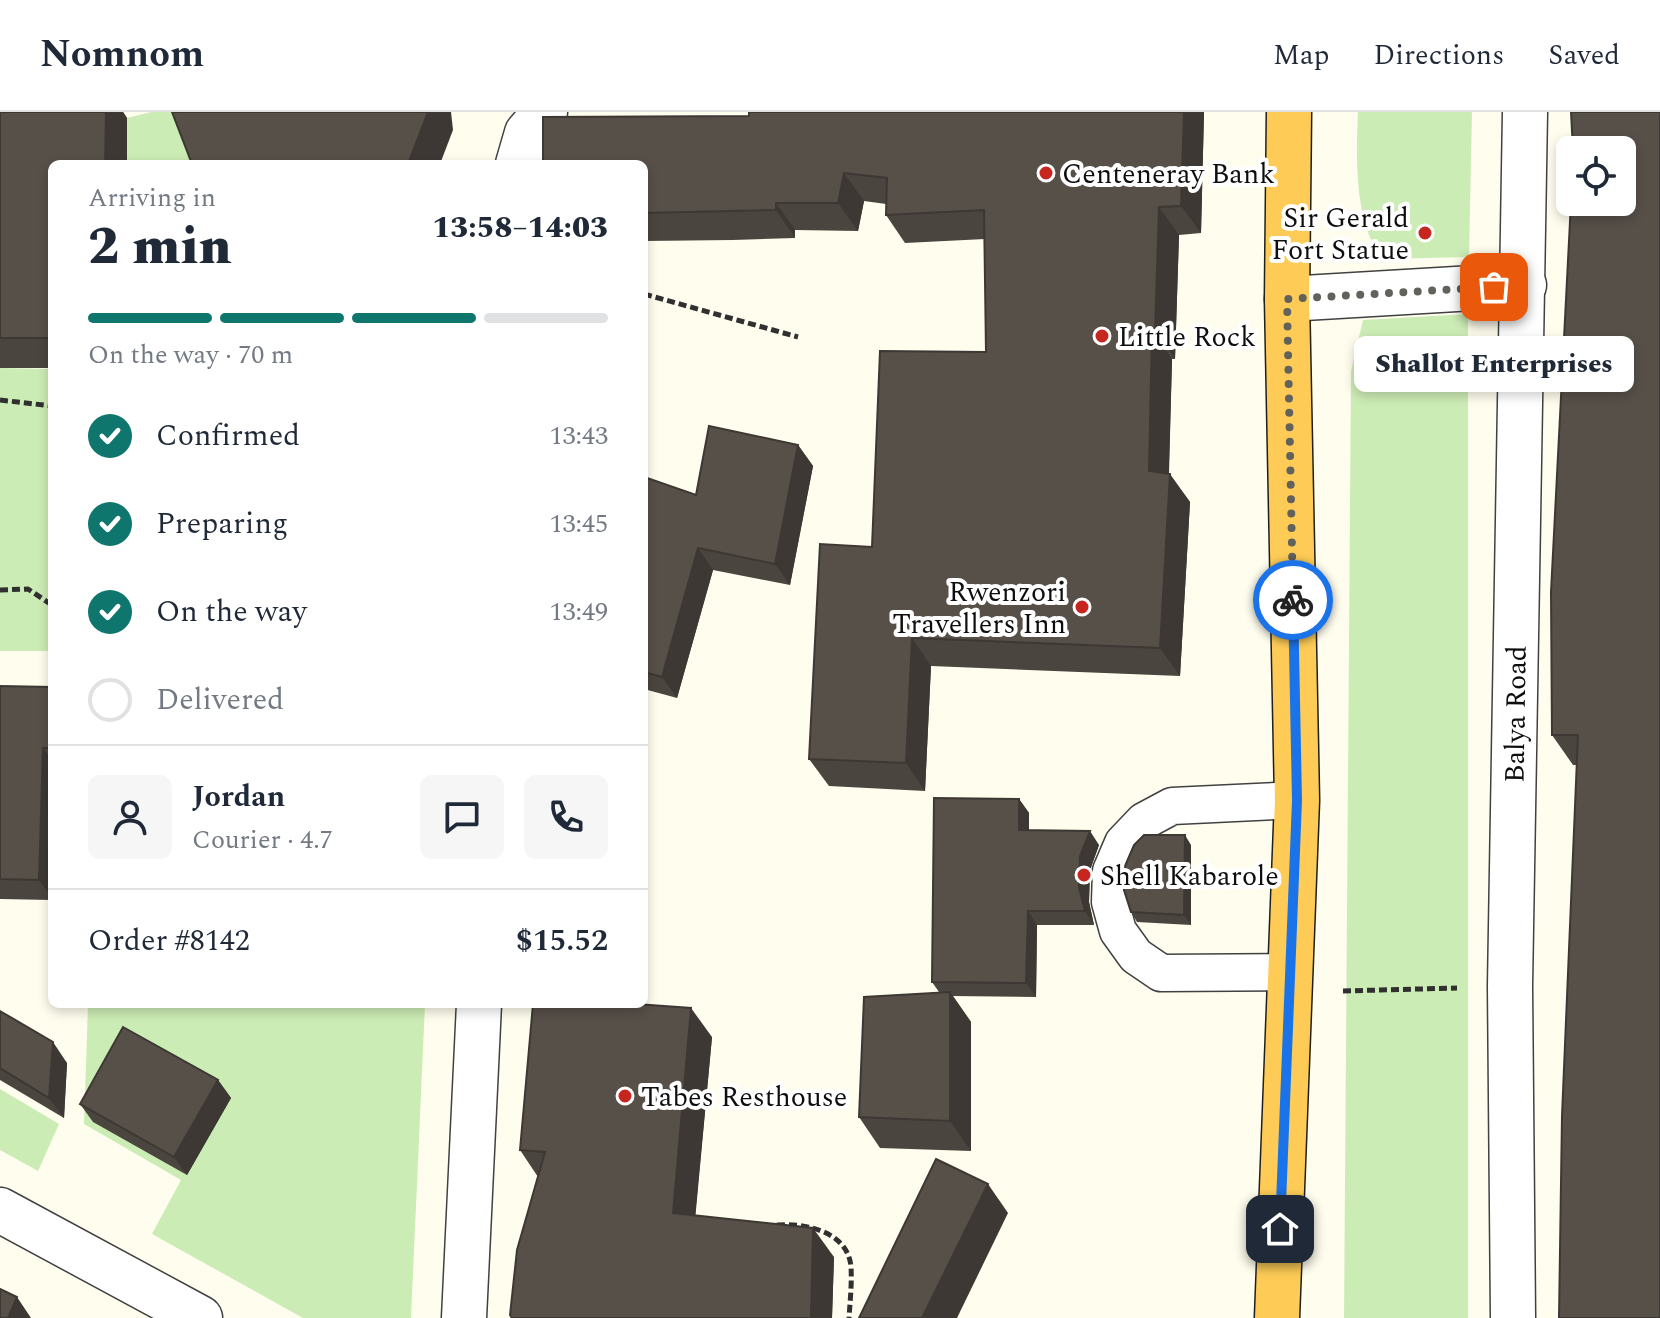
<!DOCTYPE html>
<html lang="en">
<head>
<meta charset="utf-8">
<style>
  body { margin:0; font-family:Spectral,serif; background:#f6f6f7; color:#1f2937; height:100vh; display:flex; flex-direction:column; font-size:30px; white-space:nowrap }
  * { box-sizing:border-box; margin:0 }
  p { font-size:26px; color:#747a83 }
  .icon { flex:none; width:44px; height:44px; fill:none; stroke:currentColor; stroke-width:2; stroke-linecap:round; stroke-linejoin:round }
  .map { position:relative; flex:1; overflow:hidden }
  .sheet { position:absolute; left:48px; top:48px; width:600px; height:848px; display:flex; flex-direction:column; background:#fff; border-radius:12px; box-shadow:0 4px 12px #0003 }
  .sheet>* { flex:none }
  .tools { position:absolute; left:1556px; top:24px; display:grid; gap:16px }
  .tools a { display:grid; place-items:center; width:80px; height:80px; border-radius:12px; background:#fff; box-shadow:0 4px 12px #0003; font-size:40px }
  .pin { position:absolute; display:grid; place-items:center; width:68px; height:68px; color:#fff; margin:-34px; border-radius:16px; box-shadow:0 4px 12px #0006 }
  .courier { position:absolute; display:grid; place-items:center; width:80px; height:80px; margin:-40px; border:6px solid #1a73e8; border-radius:50%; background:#fff; color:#222; box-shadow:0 2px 10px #0007 }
  .bubble { position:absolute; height:56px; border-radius:12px; background:#fff; box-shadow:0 4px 12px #0003; font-size:26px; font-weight:800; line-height:56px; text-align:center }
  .head em { font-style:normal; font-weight:800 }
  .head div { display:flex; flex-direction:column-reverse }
  .head { display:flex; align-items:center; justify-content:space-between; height:136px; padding:0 40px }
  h1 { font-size:52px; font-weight:800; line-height:60px }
  .bar { display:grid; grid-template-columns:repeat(4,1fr); gap:12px 8px; align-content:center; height:96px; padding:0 40px }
  .bar i { height:10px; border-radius:6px; background:#e0e1e3 }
  .bar .selected { background:#0f766e }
  .bar p { grid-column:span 4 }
  .line { display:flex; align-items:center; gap:20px; padding:0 40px; border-top:2px solid #e0e1e3 }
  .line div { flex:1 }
  .round { display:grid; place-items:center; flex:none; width:84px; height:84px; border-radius:12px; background:#f6f6f7 }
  ol { padding:0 40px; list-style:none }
  li { display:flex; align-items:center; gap:24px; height:88px }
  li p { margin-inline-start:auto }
  li .icon { padding:8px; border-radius:50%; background:#0f766e; color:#fff; stroke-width:4 }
  li:last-child { color:#747a83 }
  li i { width:44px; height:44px; border:4px solid #e0e1e3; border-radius:50% }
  header { display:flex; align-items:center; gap:48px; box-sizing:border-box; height:112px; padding:0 40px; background:#fff; border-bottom:2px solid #e0e1e3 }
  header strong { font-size:38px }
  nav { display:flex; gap:44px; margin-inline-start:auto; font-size:28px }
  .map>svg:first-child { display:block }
  .green { fill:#ccecb5 }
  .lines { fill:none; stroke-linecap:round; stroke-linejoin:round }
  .service-casing { stroke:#414141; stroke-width:39 }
  .minor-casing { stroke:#414141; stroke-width:47 }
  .tertiary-casing { stroke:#414141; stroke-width:47 }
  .trunk-casing { stroke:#1f1f1f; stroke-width:47 }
  .path { stroke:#303030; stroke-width:5; stroke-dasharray:8 4; stroke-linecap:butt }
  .service { stroke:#fff; stroke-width:36 }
  .minor { stroke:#fff; stroke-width:44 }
  .tertiary { stroke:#fff; stroke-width:44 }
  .trunk { stroke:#fecc56; stroke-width:44 }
  .wall { fill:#4b453f }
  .shaded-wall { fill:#3d3833 }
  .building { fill:#575049; stroke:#3d3833; stroke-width:2 }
  .done { stroke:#62625c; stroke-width:8; stroke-dasharray:0 14.4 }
  .route { stroke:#1a73e8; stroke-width:10 }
  .poi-dot { fill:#c6261d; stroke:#fff; stroke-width:3 }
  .labels { text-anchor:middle; stroke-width:8; stroke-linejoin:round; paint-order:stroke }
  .poi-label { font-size:28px; fill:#0e0e0e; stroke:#fff; text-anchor:start }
  .street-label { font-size:28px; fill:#0e0e0e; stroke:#fff }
</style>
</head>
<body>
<header>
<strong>Nomnom</strong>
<nav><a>Map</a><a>Directions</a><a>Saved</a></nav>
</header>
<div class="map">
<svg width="1660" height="1206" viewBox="0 0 1660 1206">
  <rect width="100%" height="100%" fill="#fffdee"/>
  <g class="green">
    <polygon points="151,0 182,0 202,52 127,52 127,6"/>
    <path d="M1358 0H1472L1469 145 1386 147C1353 122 1356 38 1358 0Z"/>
    <polygon points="1468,202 1468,1206 1344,1206 1351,259 1363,208"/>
    <polygon points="0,256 52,257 52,539 0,539"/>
    <polygon points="88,892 425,892 411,1206 303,1206 152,1122 181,1068 84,1012"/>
    <polygon points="0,977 59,1012 38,1059 0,1038"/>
  </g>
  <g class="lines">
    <g class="service-casing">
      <polyline id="service" points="1290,860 1161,861 1136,844 1118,819 1110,790 1111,759 1123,731 1144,709 1172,694 1297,688"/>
    </g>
    <g class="minor-casing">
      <g id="minor">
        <polyline points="518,52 527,21 545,0"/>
        <polyline points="1287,187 1524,173"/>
        <polyline points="464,1206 479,892"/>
        <path id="s1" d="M1513 1206 1510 874 1525 0"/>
      </g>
    </g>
    <g class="tertiary-casing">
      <polyline id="tertiary" points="0,1098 200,1206"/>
    </g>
    <g class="trunk-casing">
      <polyline id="trunk" points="1277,1206 1297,688 1287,187 1289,0"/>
    </g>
    <g class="path">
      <polyline points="644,182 798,225"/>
      <polyline points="0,288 52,294"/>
      <polyline points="0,478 28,477 52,493"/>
      <polyline points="1343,879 1457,876"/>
      <path d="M777 1113C805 1111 848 1119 851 1155 852 1172 850 1190 849 1206"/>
    </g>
    <use href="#service" class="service"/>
    <use href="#minor" class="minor"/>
    <use href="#tertiary" class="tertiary"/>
    <use href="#trunk" class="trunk"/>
  </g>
  <g class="wall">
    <polygon points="0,0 123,0 127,6 52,52 52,256 0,256"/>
    <polygon points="1204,0 1201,121 1179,123 1175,247 1172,247 1169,362 1190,390 1180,564 931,554 925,679 829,674 809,647 872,435 986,240 985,127 905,131 886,103 886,92 864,89 858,119 795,118 795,126 733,128 644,129 644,52"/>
    <polygon points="1660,0 1577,653 1573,653 1552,623"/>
    <polygon points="798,333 813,354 790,473 713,458 677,586 644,577 644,365 696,383"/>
    <polygon points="0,574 52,575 52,788 0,787"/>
    <polygon points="1019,687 1029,701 1029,718 1099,733 1090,758 1089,790 1094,813 1037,813 1036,885 953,884 971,910 971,1039 880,1036 859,1005 939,880 932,870"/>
    <polygon points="1191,733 1191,813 1137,810 1131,800"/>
    <polygon points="0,899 67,951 64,1006 0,968"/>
    <polygon points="712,925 695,1104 834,1145 832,1206 512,1206 538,1065 520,1038"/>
    <polygon points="218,968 231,986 187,1063 93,1010 80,992"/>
  </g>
  <g class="shaded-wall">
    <polygon points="106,0 123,0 127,6 127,52 105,52"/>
    <polygon points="428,0 451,0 453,18 440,52 408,52"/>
    <polygon points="1184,0 1204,0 1201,121 1181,94"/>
    <polygon points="844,61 864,89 858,119 838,91"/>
    <polygon points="776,91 795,118 795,126 776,98"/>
    <polygon points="1159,95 1179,123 1175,247 1155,219"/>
    <polygon points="1152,219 1172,247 1168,387 1149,359"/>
    <polygon points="798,333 813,354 790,473 775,452"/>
    <polygon points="1170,362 1190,390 1180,564 1160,536"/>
    <polygon points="698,436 713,458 677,586 662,565"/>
    <polygon points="912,526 931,554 925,679 906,651"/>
    <polygon points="43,636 52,649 52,786 39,768"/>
    <polygon points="1019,687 1029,701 1029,732 1019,718"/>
    <polygon points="1090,719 1099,733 1090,758 1089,790 1094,813 1085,799 1079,776 1080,744"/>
    <polygon points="1185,723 1191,733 1191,813 1184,803"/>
    <polygon points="1028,799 1037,813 1036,885 1026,871"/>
    <polygon points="950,880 971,910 971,1039 950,1009"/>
    <polygon points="691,896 712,925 693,1130 673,1101"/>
    <polygon points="53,930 67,951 64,1006 49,986"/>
    <polygon points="218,968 231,986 187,1063 174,1045"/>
    <polygon points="988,1072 1008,1101 957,1206 922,1206"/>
    <polygon points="813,1116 834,1145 832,1206 811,1206"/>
    <polygon points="17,1185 31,1206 8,1206"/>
  </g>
  <g class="building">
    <polygon points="0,0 106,0 105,52 52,52 52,226 0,226"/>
    <polygon points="172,0 428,0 408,52 192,52"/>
    <polygon points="749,0 1184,0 1181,94 1159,95 1155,219 1152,219 1149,359 1170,362 1160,536 912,526 906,651 809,647 820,432 872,435 880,239 986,240 984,98 886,103 887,66 844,61 838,91 776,91 776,98 644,101 644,52 543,52 543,5 749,4"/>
    <polygon points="1571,0 1660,0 1660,1206 1559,1206 1562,1004 1578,623 1552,623 1551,480 1571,90 1622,90 1622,38 1573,38"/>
    <polygon points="709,314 798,333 775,452 698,436 662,565 644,560 644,365 696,383"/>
    <polygon points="0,574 52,575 52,636 43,636 39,768 0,767"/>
    <polygon points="934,686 1019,687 1019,718 1090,719 1080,744 1079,776 1085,799 1028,799 1026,871 932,870"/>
    <polygon points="1144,723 1185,723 1184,803 1131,800 1124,778 1125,754 1134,733"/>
    <polygon points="950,880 950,1009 859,1005 864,885"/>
    <polygon points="533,892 636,892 691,896 673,1101 813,1116 811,1206 512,1206 510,1203 517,1138 545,1040 520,1038"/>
    <polygon points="0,899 53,930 49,986 0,956"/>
    <polygon points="123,915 218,968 174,1045 80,992"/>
    <polygon points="936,1047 988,1072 922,1206 859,1206"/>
    <polygon points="0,1177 17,1185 8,1206 0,1206"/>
  </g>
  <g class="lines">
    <polyline class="done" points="1293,488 1287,187 1494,175"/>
    <polyline class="route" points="1280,1117 1297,688 1293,488"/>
  </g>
  <g class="poi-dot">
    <circle cx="1046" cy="61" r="8"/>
    <circle cx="1425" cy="121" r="8"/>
    <circle cx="1102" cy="224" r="8"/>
    <circle cx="1082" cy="495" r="8"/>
    <circle cx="1084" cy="763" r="8"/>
    <circle cx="625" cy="984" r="8"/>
  </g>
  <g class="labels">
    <g class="poi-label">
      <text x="1062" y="71">Centeneray Bank</text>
      <text x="1409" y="115" text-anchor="end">Sir Gerald<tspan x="1409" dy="32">Fort Statue</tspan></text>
      <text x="1118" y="234">Little Rock</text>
      <text x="1066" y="489" text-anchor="end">Rwenzori<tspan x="1066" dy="32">Travellers Inn</tspan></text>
      <text x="1100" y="773">Shell Kabarole</text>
      <text x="641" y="994">Tabes Resthouse</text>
    </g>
    <g class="street-label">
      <text dy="10" stroke="none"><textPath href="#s1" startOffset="604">Balya Road</textPath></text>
    </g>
  </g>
</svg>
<div class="tools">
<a><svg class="icon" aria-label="locate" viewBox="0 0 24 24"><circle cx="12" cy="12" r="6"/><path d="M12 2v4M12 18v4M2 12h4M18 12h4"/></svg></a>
</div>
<div class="pin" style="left:1494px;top:175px;background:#ea580c"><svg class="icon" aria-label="bag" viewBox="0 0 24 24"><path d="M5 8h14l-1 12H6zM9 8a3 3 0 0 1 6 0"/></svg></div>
<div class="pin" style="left:1280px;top:1117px;background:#1f2937"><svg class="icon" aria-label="home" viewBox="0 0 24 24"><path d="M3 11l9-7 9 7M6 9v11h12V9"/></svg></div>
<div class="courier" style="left:1293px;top:488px"><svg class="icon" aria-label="bike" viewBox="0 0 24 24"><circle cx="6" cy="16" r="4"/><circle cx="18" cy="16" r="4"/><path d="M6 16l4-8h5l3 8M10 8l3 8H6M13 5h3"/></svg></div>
<div class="bubble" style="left:1354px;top:224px;width:280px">Shallot Enterprises</div>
<section class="sheet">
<div class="head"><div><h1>2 min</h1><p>Arriving in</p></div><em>13:58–14:03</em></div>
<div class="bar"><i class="selected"></i><i class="selected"></i><i class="selected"></i><i></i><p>On the way · 70 m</p></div>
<ol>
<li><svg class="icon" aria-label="check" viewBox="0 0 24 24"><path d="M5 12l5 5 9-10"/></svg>Confirmed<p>13:43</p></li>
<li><svg class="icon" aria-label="check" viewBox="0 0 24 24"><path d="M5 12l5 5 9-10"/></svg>Preparing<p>13:45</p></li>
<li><svg class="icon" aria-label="check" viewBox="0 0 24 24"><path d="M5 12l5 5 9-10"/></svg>On the way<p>13:49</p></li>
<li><i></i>Delivered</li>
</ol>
<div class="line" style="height:144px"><a class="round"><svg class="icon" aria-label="person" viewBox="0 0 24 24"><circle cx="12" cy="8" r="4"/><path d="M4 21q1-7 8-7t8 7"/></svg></a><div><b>Jordan</b><p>Courier · 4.7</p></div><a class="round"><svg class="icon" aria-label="chat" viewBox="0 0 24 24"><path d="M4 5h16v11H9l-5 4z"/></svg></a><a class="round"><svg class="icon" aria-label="phone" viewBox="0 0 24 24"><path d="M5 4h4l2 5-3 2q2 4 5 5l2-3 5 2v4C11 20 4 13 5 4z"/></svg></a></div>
<div class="line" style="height:104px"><div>Order #8142</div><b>$15.52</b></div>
</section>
</div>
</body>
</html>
